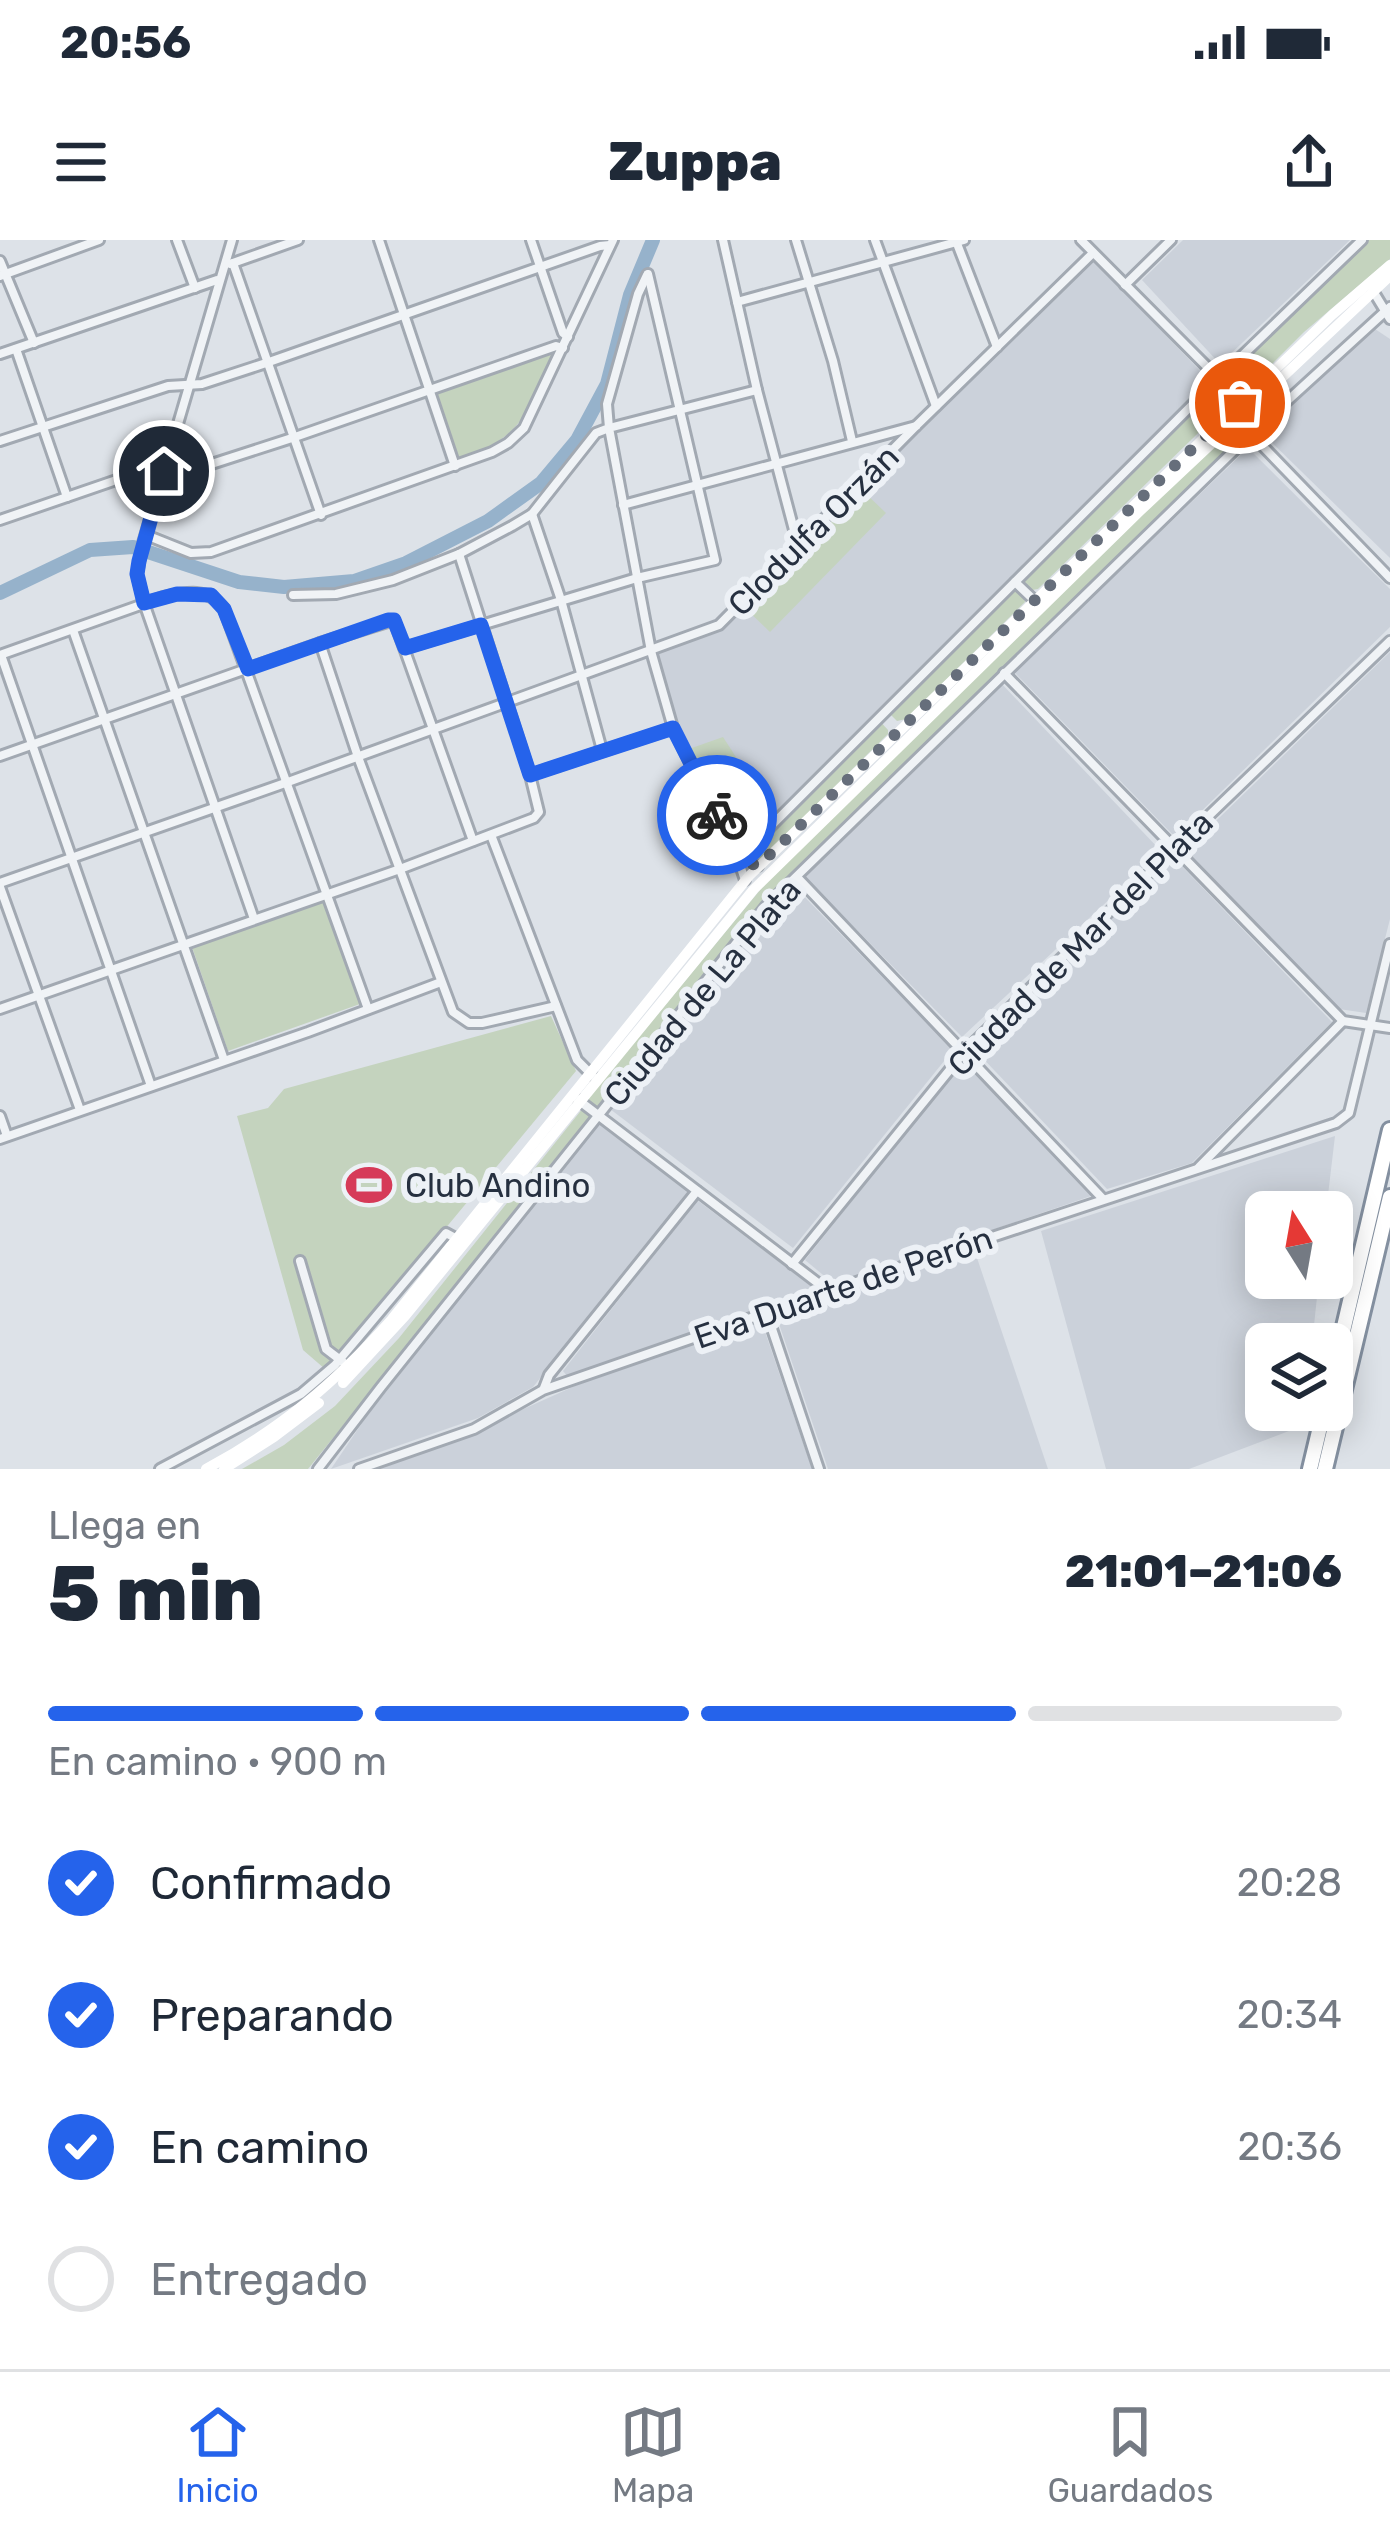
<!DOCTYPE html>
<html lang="es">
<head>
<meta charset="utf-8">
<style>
  body { margin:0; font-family:Rubik,sans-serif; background:#f6f6f7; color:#1f2937; height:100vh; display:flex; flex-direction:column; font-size:45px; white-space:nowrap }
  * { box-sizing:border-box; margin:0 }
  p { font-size:39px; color:#747a83 }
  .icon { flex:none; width:66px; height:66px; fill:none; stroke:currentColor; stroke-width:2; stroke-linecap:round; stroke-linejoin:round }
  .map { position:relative; height:1229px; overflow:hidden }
  .drawer { display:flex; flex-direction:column; background:#fff; flex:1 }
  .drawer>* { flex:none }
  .needle { width:78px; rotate:349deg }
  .buttons { position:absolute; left:1245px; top:951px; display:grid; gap:24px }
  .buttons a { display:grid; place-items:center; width:108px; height:108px; border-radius:18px; background:#fff; box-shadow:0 6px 30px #0003; font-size:60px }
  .pin { position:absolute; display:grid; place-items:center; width:102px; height:102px; color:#fff; margin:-51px; border:6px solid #fff; border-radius:50%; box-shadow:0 3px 12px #0007 }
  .courier { position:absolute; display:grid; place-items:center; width:120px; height:120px; margin:-60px; border:9px solid #2563eb; border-radius:50%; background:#fff; color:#222; box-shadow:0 3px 15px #0007 }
  .summary em { font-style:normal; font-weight:800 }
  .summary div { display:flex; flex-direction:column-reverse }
  .summary { display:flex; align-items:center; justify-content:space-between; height:204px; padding:0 48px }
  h1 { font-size:78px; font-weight:800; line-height:90px }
  .bar { display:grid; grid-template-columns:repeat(4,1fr); gap:18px 12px; align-content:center; height:144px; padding:0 48px }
  .bar i { height:15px; border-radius:9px; background:#e0e1e3 }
  .bar .on { background:#2563eb }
  .bar p { grid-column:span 4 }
  ol { padding:0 48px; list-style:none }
  li { display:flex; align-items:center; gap:36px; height:132px }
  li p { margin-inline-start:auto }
  li .icon { padding:12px; border-radius:50%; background:#2563eb; color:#fff; stroke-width:4 }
  li:last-child { color:#747a83 }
  li i { width:66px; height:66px; border:6px solid #e0e1e3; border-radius:50% }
  .status { display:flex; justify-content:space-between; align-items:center; height:84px; padding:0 60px; background:#fff; direction:ltr }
  .status svg { height:33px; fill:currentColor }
  header { display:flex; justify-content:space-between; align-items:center; height:156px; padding:0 48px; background:#fff; font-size:54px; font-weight:800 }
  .dock { display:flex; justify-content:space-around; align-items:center; height:168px; border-top:3px solid #e0e1e3; background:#fff; font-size:33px; color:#747a83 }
  .dock a { display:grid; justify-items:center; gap:6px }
  .dock .on { color:#2563eb }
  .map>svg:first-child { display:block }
  .built { fill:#cbd1da }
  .green { fill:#c4d3be }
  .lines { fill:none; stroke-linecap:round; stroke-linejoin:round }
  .river { stroke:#96b2cb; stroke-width:14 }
  .street-casing { stroke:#a2a9b2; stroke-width:14 }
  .highway-casing { stroke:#8490a0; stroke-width:20 }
  .street { stroke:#f0f3f6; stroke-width:8 }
  .secondary { stroke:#fff; stroke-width:10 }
  .highway { stroke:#fff; stroke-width:14 }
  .done { stroke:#666e7b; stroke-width:12; stroke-dasharray:0 21.6 }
  .route { stroke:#2563eb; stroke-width:15 }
  .labels { text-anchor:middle; stroke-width:12; stroke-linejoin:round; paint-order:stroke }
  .street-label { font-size:33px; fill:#263040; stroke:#edf1f6 }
  .poi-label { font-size:33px; fill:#263040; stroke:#edf1f6; text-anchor:start }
</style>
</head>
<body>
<div class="status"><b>20:56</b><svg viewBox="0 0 49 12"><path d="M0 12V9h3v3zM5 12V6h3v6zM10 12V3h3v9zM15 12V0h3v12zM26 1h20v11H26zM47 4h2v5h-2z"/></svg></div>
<header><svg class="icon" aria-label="menu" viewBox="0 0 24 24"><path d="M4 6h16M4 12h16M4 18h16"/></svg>Zuppa<svg class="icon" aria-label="share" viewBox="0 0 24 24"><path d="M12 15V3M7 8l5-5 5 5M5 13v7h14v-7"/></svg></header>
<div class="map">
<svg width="1390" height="1229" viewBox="0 0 1390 1229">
  <rect width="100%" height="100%" fill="#dde2e8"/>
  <g class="built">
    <polygon points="1183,0 1350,0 1220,124 1142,40"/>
    <polygon points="1093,20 1208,139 744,613 678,487 657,413 711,394 728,382"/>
    <polygon points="1375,89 1390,99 1390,318 1261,192"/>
    <polygon points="1248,208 1390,349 1390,387 1175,597 1014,432"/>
    <polygon points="1390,412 1390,679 1366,773 1339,769 1186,610"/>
    <polygon points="1000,442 1161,611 962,797 804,636"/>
    <polygon points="1174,618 1332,782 1192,923 1107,949 975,810"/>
    <polygon points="794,646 953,810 793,1008 610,869 766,672"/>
    <polygon points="964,820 1094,955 834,1044 805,1020"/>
    <polygon points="597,881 690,952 533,1147 478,1178 331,1229 364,1180"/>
    <polygon points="1335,896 1326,972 1266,972 1266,1038 1319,1038 1312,1104 1266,1104 1266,1170 1304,1170 1302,1186 1189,1229 1106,1229 1041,991"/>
    <polygon points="697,960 815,1049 568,1137 563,1131"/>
    <polygon points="974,1009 1048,1229 828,1229 776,1075"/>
    <polygon points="761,1080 812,1229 370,1229 452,1201 586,1141"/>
  </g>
  <g class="green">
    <polygon points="1368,0 1390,0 1390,19 1304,92 1245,151 1229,136"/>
    <path d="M555 111C552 125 546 136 540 149 519 190 502 204 460 220L436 153Z"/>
    <polygon points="1208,139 1230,162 1038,349 1032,350 1017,334"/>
    <polygon points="1235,184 1245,193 798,626 763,665 598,870 586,861 765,644"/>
    <polygon points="861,249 886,273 770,392 744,367"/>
    <polygon points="1009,342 1024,357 1025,362 906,479 897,481 885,469"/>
    <polygon points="877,478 888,490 888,494 757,623 750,622 744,613"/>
    <polygon points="723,497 747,534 717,565 689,509"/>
    <polygon points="325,661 360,764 228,811 192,707"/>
    <polygon points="551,776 576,831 342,1113 325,1129 303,1110 237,876 268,868 284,849"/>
    <polygon points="583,868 593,876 308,1229 242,1229 284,1205 335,1166 399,1098"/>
  </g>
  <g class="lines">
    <polyline class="river" points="0,353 90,310 133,307 239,342 284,347 354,341 406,323 488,281 541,243 577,200 607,144 630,55 653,0"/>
    <g class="street-casing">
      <g id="street">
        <polyline points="177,0 195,48"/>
        <polyline points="232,0 143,303 137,334 144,363 254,679"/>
        <polyline points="379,0 455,226"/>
        <polyline points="531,0 563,93 568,97"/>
        <polyline points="723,0 757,150 798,305"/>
        <polyline points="796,0 833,121 852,201"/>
        <polyline points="875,0 936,166"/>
        <polyline points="1081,0 1236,156 1251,194 1390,338"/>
        <polyline points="956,1 997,107"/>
        <polyline points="0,21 34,103"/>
        <polyline points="233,23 321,275"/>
        <polyline points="230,24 298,0"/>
        <polyline points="0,36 99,0"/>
        <polyline points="1125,45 1171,0"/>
        <polyline points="1373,51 1390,79"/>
        <polyline points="737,62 964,0"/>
        <polyline points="16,109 67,257"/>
        <polyline points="0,114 217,40"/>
        <polyline points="757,150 609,188 651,411 673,488 738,619 758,626"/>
        <polyline points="0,201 168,146 202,144 269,122 600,6 610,5"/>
        <polyline points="162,240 295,197 556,106 563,108"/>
        <polyline points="623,265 916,186"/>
        <polyline points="532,274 561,360 602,510"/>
        <polyline points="0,280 125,237 164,231"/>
        <polyline points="146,295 191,313 211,312 492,212 508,203 524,188 613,0"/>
        <polyline points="1015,342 1035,361"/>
        <polyline points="293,355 336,354 393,340 459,314 512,286 532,274 596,193 609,188 607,164 638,54 647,35"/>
        <polyline points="73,390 224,820"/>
        <polyline points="320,403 358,517 453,772 469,783 482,783 556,766"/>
        <polyline points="405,408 637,338 715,320 648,34"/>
        <path d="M0 415 163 357C186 352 209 347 224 369L368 769"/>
        <polyline points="1,415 151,846"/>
        <polyline points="1004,433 1343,781 1390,788"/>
        <polyline points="0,516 320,403 394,380 473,601"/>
        <polyline points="530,535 673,488"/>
        <polyline points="491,595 577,820 593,836"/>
        <polyline points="797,637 1103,959"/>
        <polyline points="745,640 738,619 1218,139 1362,0"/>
        <polyline points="0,643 288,542 719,385 916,186 1093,13"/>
        <polyline points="0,647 80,870"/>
        <polyline points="0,769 400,629 534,578 539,572 530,535 459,314"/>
        <polyline points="577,859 827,1050"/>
        <polyline points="0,876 7,896"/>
        <polyline points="0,899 308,792 441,742"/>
        <polyline points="1199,927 1343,781"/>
        <polyline points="300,1021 326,1109 343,1122"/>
        <polyline points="792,1024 965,811 1390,401"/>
        <polyline points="767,1074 819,1229"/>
        <polyline points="544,1148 549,1135 697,951"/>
        <polyline points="160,1229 301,1154 335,1125 446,993 457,999"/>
        <polyline points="318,1229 381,1147 766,666 1251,194 1390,67"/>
        <polyline points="359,1229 474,1189 543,1150 829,1051 1336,883 1349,873 1390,704"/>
      </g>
    </g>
    <g class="highway-casing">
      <g id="highway">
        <polyline points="1332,1138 1390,890"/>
        <polyline points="1310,1229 1324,1170"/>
        <polyline points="1325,1229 1390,957"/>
      </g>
    </g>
    <use href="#street" class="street"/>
    <g class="secondary">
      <polyline points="343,1143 405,1076 754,649 1140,271 1390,36"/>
      <path d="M206 1229C283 1187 334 1144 392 1079L749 636 1332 75 1390 25"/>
      <polyline points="224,1229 274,1197 319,1163"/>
    </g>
    <use href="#highway" class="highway"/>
  </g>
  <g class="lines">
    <polyline class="done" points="717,575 738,619 758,626 1240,163"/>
    <polyline class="route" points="164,231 139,321 137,334 144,363 177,354 211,355 224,369 248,429 388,380 394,380 405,408 481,385 530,535 673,488 717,575"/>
  </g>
  <defs>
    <g id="stadium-bare" transform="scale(3.6)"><path d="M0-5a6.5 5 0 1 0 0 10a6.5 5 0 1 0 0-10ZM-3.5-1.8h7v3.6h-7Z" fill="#d63a58" stroke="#edf1f6" stroke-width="2.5" paint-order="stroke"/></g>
  </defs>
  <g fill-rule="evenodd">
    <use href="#stadium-bare" x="369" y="945"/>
  </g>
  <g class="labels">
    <g class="street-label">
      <text transform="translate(813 290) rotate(-45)" y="12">Clodulfa Orzán</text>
      <text transform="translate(1080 703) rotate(-45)" y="12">Ciudad de Mar del Plata</text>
      <text transform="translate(702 752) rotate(-50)" y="12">Ciudad de La Plata</text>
      <text transform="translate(843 1047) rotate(-19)" y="12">Eva Duarte de Perón</text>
    </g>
    <g class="poi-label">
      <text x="405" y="957">Club Andino</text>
    </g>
  </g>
</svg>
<div class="buttons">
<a><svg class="needle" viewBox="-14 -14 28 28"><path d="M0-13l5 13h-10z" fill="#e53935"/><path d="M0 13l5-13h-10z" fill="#747a83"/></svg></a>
<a><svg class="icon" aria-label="layers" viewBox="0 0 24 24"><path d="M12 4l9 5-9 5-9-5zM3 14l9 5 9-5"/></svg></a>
</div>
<div class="pin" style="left:1240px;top:163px;background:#ea580c"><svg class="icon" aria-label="bag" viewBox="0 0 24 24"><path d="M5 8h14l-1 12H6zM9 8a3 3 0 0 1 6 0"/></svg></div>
<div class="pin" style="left:164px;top:231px;background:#1f2937"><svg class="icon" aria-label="home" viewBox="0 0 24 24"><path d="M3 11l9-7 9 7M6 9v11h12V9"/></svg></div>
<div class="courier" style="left:717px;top:575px"><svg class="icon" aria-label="bike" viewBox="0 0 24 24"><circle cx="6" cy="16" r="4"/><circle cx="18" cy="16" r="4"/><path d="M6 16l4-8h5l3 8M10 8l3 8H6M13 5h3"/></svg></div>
</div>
<section class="drawer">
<div class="summary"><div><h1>5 min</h1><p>Llega en</p></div><em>21:01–21:06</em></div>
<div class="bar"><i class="on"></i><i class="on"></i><i class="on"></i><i></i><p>En camino · 900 m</p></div>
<ol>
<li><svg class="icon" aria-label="check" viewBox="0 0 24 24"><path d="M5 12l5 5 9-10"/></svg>Confirmado<p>20:28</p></li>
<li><svg class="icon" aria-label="check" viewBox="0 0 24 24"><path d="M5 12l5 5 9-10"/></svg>Preparando<p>20:34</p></li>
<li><svg class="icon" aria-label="check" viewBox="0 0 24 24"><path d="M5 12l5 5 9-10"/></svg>En camino<p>20:36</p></li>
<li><i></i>Entregado</li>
</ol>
</section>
<nav class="dock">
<a class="on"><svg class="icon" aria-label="home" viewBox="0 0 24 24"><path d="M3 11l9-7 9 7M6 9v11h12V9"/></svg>Inicio</a>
<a><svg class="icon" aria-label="map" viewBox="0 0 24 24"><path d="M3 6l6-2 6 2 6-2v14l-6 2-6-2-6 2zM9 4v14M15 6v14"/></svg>Mapa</a>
<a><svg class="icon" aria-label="saved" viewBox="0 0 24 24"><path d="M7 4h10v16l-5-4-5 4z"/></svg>Guardados</a>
</nav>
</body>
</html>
